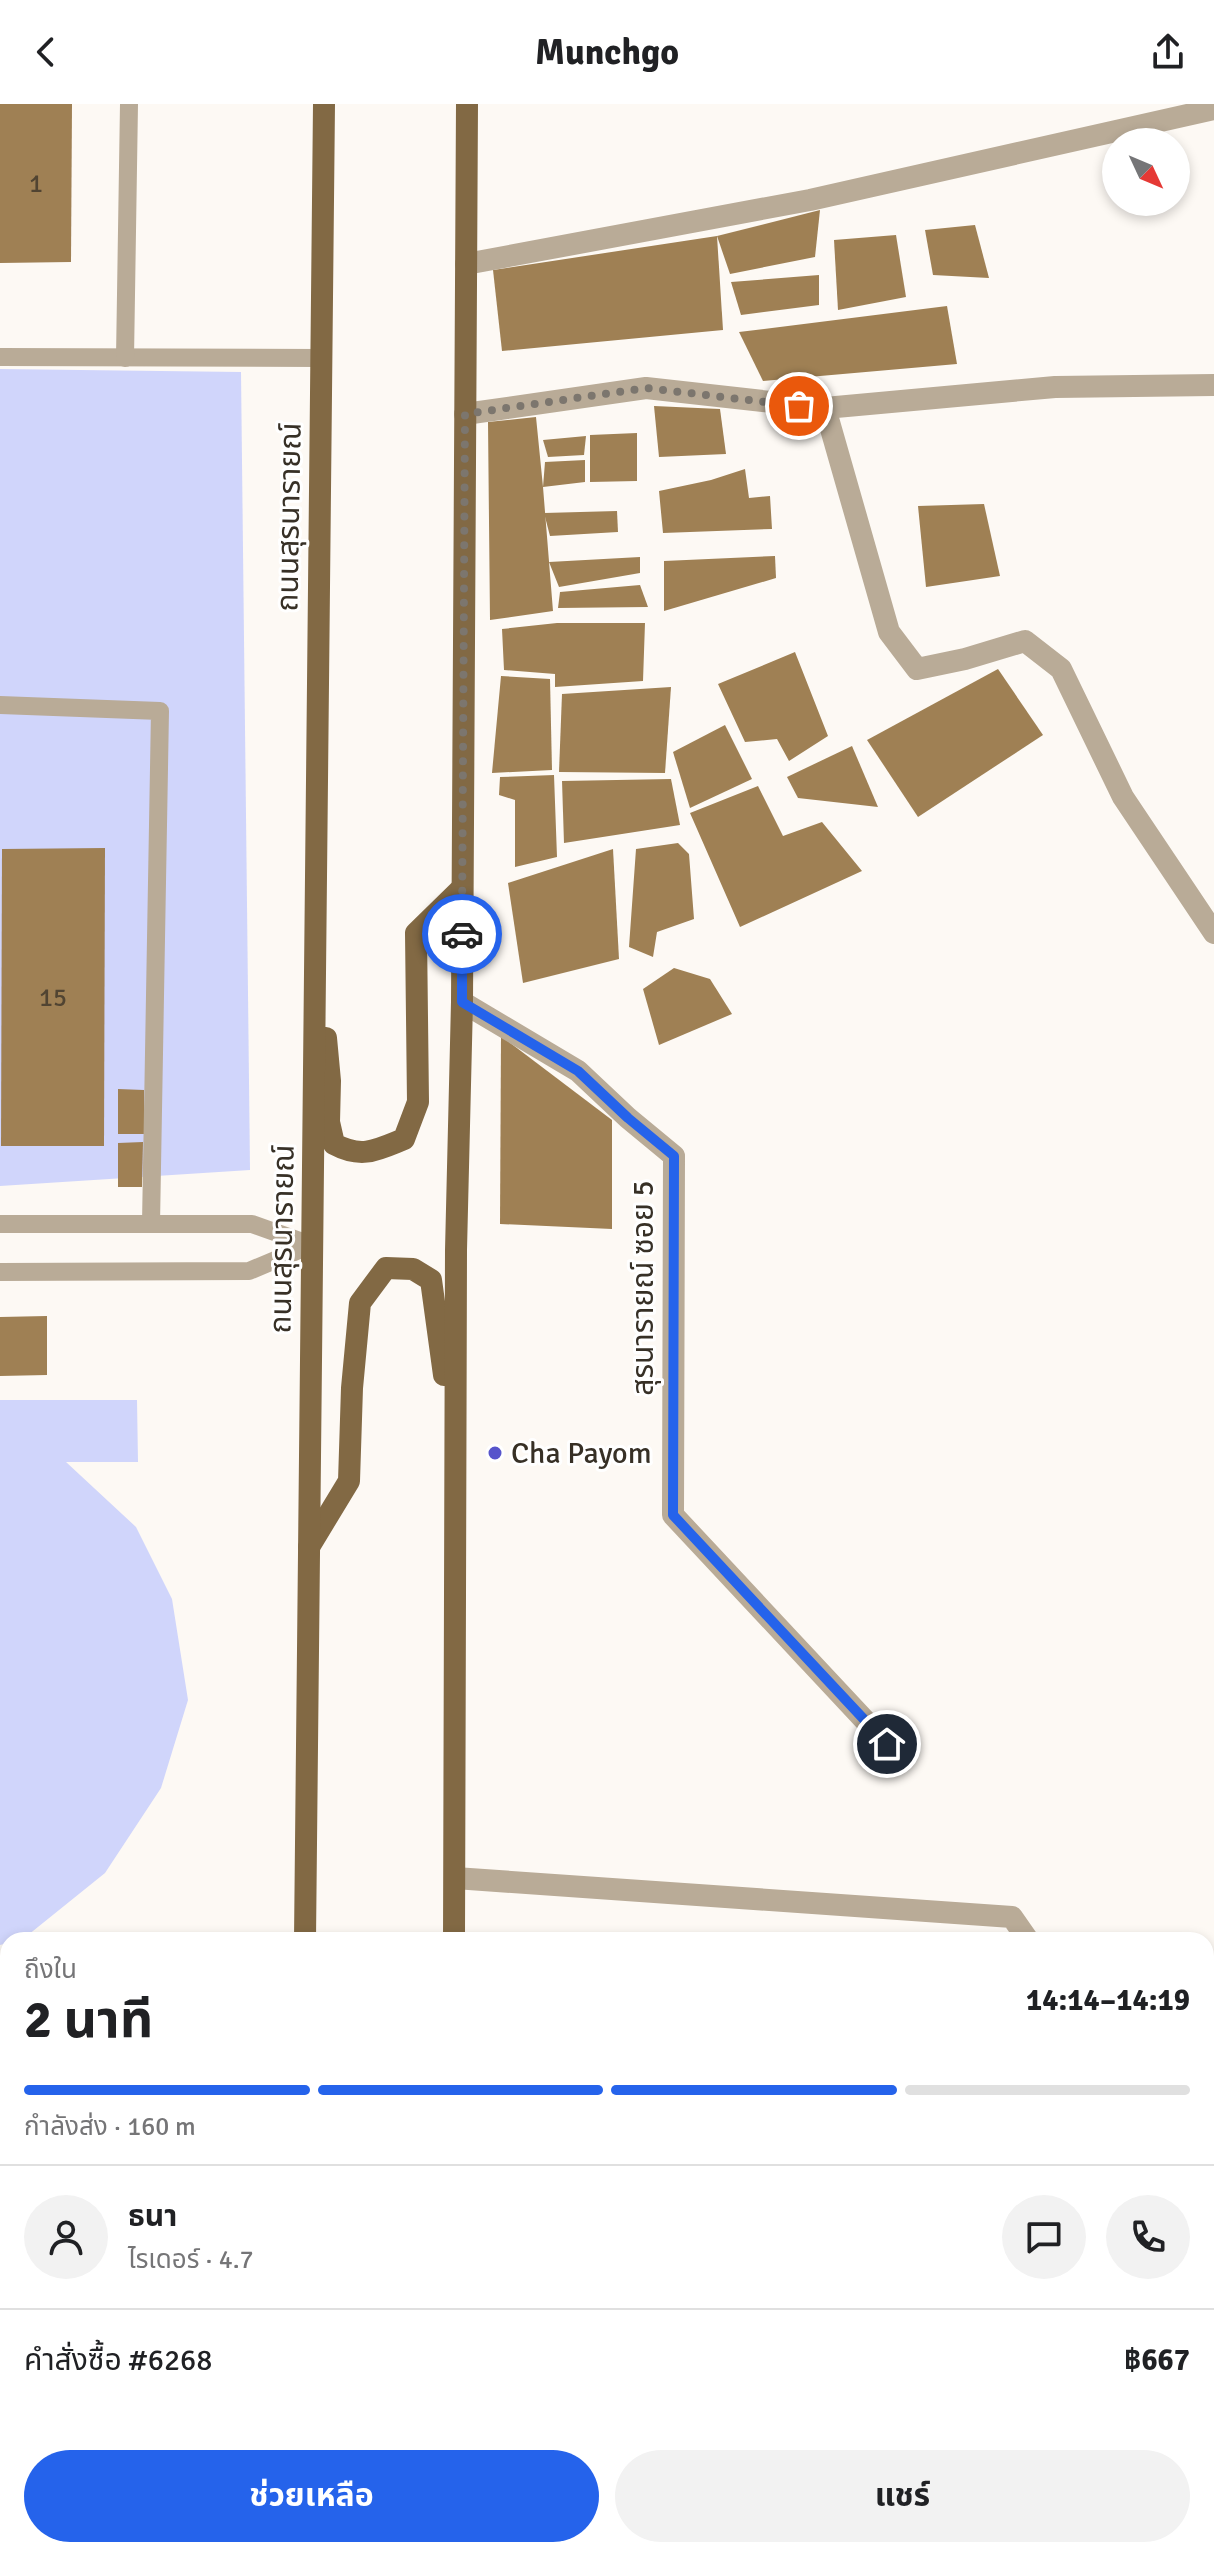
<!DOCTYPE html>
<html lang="th">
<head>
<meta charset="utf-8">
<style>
  body { margin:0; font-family:Signika,"Noto Sans Thai",sans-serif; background:#f2f2f2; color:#202124; height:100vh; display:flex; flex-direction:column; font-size:30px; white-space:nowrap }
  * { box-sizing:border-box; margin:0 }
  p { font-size:26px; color:#757577 }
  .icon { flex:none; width:44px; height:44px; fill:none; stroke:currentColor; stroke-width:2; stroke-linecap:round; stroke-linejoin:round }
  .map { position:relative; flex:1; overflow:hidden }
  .side { position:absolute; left:0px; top:1828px; width:1214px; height:626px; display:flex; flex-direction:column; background:#fff; border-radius:24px 24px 0 0; box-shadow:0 4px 12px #0003 }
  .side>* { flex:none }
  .needle { width:52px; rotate:134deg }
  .fabs { position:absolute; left:1102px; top:24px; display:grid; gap:16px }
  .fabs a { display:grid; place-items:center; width:88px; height:88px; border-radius:50%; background:#fff; box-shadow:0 4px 12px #0003; font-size:40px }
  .pin { position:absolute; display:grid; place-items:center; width:68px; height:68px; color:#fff; margin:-34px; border:4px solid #fff; border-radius:50%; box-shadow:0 2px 8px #0007 }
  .courier { position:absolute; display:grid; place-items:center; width:80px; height:80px; margin:-40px; border:6px solid #2563eb; border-radius:50%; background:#fff; color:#222; box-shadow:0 2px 10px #0007 }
  .overview em { font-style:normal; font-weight:700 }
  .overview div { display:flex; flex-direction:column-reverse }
  .overview { display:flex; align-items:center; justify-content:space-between; height:136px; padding:0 24px }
  h1 { font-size:52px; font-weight:700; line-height:60px }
  .bar { display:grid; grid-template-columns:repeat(4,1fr); gap:12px 8px; align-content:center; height:96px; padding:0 24px }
  .bar i { height:10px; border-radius:6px; background:#e0e0e0 }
  .bar .active { background:#2563eb }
  .bar p { grid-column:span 4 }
  .line { display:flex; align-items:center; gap:20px; padding:0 24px; border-top:2px solid #e0e0e0 }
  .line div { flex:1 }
  .round { display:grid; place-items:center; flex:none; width:84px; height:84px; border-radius:42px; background:#f2f2f2 }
  .primary-button { display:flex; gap:16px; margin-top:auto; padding:16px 24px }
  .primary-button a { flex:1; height:92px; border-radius:48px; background:#2563eb; color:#fff; font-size:32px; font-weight:700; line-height:92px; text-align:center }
  .primary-button a+a { background:#f2f2f2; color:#202124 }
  header { display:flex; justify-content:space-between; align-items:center; height:104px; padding:0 24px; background:#fff; font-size:36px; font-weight:700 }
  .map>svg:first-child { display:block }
  .green { fill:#d0d5fb }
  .building { fill:#9f8054 }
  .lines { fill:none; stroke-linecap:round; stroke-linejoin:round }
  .service { stroke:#b9ab97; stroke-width:18 }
  .minor { stroke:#b9ab97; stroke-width:22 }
  .primary { stroke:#826944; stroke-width:22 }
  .done { stroke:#7c766e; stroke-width:8; stroke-dasharray:0 14.4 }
  .route { stroke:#2563eb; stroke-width:10 }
  .poi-dot { fill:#5754cb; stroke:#fff; stroke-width:3 }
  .labels { text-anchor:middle; stroke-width:6; stroke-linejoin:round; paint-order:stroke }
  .number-label { font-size:26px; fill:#514432 }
  .street-label { font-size:30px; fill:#373026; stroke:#fff }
  .poi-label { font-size:30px; fill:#373026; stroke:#fff; text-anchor:start }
</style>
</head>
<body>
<header><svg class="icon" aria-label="back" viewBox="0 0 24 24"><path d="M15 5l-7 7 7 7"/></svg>Munchgo<svg class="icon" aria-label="share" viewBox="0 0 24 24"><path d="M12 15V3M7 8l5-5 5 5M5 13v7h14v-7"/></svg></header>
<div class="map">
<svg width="1214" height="2453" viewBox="0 0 1214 2453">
  <rect width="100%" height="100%" fill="#fdf9f4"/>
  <g class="green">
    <polygon points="0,265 241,268 250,1066 0,1082"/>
    <polygon points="0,1296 137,1296 138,1358 66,1358 136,1423 172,1495 188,1596 161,1684 105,1769 28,1831 8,1836 8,1839 0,1841"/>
  </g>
  <g class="building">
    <polygon points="0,0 72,0 71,158 0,159"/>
    <polygon points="820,106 815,153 730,170 717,132"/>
    <polygon points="975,121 989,174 933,171 925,126"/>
    <polygon points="896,131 906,193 838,206 834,136"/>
    <polygon points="717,132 723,226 502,247 493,166"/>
    <polygon points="819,171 819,201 741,211 731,178"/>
    <polygon points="947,202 957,260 763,277 739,228"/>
    <polygon points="654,302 720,305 726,350 659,353"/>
    <polygon points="536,313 543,383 545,358 585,356 585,378 543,383 553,507 490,516 488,318"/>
    <polygon points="637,329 637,377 590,378 590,331"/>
    <polygon points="586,332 584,351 548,353 543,336"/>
    <polygon points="745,365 749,394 770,392 772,425 663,429 659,387 711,376"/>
    <polygon points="984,400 1000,472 926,483 918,402"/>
    <polygon points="617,407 618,428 550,432 544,409"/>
    <polygon points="775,452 776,474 664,507 664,457"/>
    <polygon points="640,453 640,469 559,483 549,458"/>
    <polygon points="640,481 648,503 558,504 560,488"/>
    <polygon points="557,519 645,519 643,577 555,583 555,570 504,566 502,525"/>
    <polygon points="795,548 828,632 789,657 777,635 745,638 718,580"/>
    <polygon points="998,565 1043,631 918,713 867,636"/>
    <polygon points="501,572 550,575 552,666 492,669"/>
    <polygon points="671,583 665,669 559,668 562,590"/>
    <polygon points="725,621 752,675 690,704 673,648"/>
    <polygon points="852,642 878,703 798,694 787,673"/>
    <polygon points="554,671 557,753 515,763 515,696 499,691 500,673"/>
    <polygon points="671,675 680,721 564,739 562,677"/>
    <polygon points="758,682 783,732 822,718 862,767 740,823 690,709"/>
    <polygon points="678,739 689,750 694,815 657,828 653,853 629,843 636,745"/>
    <polygon points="105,744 104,1042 1,1042 2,745"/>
    <polygon points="613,745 619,855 523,879 508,779"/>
    <polygon points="674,864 710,875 732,910 659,941 643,885"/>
    <polygon points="501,932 612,1016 612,1125 500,1120"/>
    <polygon points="118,985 144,986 144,1030 118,1030"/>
    <polygon points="143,1038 142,1083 118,1083 118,1039"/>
    <polygon points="47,1212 47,1271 0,1272 0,1213"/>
    <polygon points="0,2230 8,2240 8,2446 102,2446 102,2453 0,2453"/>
  </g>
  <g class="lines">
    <g class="service">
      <polyline points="0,253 321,254"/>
      <polyline points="125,254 129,0"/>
      <polyline points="0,601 160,607 151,1120"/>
      <polyline points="0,1120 252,1120 311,1141"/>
      <polyline points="0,1168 249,1167 311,1141"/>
      <polyline points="0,1948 8,1948"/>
      <polyline points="183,2446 184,2453"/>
    </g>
    <g class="minor">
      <polyline points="466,160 810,96 1214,5"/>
      <polyline points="825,304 889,528 917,565 965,555 1025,537 1061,565 1123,693 1214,829"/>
      <polyline points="465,310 646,284 825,304 1055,283 1214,281"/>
      <polyline points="462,898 578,967 628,1014 674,1052 673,1411 887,1640"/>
      <polyline points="455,1774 1012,1813 1028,1836"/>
      <polyline points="1206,2013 1214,2020"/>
      <polyline points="550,2453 576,2453"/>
      <polyline points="777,2453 898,2447 1076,2453"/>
    </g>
    <g class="primary">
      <path d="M326 934 330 977 329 1018 334 1040C362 1055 377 1046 404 1035L418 998 416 829 462 784"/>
      <polyline points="309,1443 349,1377 352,1284 360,1199 386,1164 413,1165 431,1176 444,1271"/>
      <polyline points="305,1836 324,0"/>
      <polyline points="454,1836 456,1146 462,898 467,0"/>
      <polyline points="300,2453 300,2446"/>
      <polyline points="452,2453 452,2446"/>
    </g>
  </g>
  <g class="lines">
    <polyline class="done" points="462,830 465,310 646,284 799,302"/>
    <polyline class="route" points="462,830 462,898 578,967 628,1014 674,1052 673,1411 887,1640"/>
  </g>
  <circle class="poi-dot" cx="495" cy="1349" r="8"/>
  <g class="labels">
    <g class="number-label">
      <text x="36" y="88">1</text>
      <text x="53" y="902">15</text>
    </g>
    <g class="street-label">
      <text transform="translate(289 413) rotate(-89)" y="10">ถนนสุรนารายณ์</text>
      <text transform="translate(282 1135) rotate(-89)" y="10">ถนนสุรนารายณ์</text>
      <text transform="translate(643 1184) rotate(-90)" y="10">สุรนารายณ์ ซอย 5</text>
    </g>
    <g class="poi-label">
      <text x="511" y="1359">Cha Payom</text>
    </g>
  </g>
</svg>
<div class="fabs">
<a><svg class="needle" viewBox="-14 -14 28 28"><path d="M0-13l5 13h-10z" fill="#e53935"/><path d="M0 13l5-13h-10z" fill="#757577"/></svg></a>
</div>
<div class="pin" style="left:799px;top:302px;background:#ea580c"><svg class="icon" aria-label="bag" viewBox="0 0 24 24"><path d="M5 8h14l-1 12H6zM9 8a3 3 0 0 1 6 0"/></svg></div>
<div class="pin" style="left:887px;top:1640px;background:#1f2937"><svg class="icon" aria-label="home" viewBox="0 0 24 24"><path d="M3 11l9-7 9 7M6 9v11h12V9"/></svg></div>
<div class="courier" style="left:462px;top:830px"><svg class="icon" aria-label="car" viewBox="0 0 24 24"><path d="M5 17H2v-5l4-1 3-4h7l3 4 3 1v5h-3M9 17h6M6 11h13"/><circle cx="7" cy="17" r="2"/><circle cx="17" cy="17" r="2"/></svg></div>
<section class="side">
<div class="overview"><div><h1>2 นาที</h1><p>ถึงใน</p></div><em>14:14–14:19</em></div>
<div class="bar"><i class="active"></i><i class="active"></i><i class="active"></i><i></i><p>กำลังส่ง · 160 m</p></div>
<div class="line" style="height:144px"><a class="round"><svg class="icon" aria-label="person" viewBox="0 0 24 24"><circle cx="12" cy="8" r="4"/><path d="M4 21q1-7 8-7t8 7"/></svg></a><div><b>ธนา</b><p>ไรเดอร์ · 4.7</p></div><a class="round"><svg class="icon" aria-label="chat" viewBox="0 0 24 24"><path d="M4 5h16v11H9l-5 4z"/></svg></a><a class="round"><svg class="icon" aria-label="phone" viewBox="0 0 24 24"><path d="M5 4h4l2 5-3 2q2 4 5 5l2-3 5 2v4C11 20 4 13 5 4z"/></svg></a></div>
<div class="line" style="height:104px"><div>คำสั่งซื้อ #6268</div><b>฿667</b></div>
<div class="primary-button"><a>ช่วยเหลือ</a><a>แชร์</a></div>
</section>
</div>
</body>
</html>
